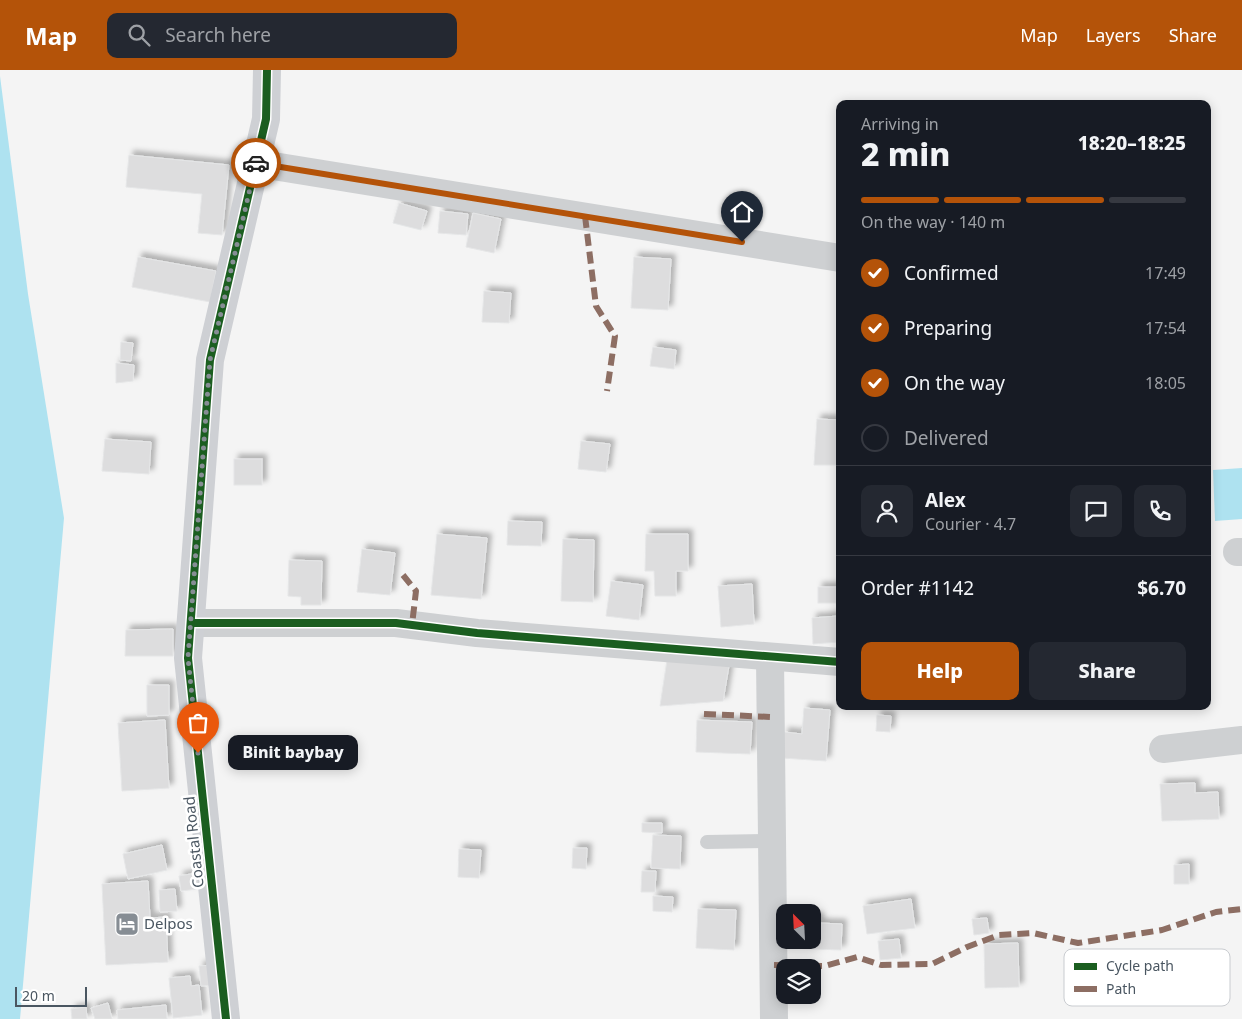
<!DOCTYPE html>
<html lang="en">
<head>
<meta charset="utf-8">
<style>
  body { margin:0; font-family:"Noto Sans",sans-serif; background:#242831; color:#f1f3f6; height:100vh; display:flex; flex-direction:column; font-size:19px; white-space:nowrap }
  * { box-sizing:border-box; margin:0 }
  p { font-size:16px; color:#9ea1a6 }
  .icon { flex:none; width:28px; height:28px; fill:none; stroke:currentColor; stroke-width:2; stroke-linecap:round; stroke-linejoin:round }
  .map { position:relative; flex:1; overflow:hidden }
  .sheet { position:absolute; left:836px; top:30px; width:375px; height:610px; display:flex; flex-direction:column; background:#171b24; border-radius:10px; box-shadow:0 2px 12px #0003 }
  .sheet>* { flex:none }
  .needle { width:32px; rotate:336deg }
  .tools { position:absolute; left:776px; top:834px; display:grid; gap:10px }
  .tools a { display:grid; place-items:center; width:45px; height:45px; border-radius:10px; background:#171b24; box-shadow:0 2px 12px #0003; font-size:25px }
  .scale { position:absolute; left:15px; bottom:12px; width:72px; box-sizing:border-box; padding-left:5px; border:2px solid #4a5661; border-top:0; font-size:14px; line-height:18px; white-space:nowrap; color:#4a5661; -webkit-text-stroke:4px #fff; paint-order:stroke }
  .pin { position:absolute; display:grid; place-items:center; width:42px; height:42px; color:#fff; margin:-51px -21px; border-radius:50% 50% 50% 0; rotate:-45deg; box-shadow:0 0 5px #0007 }
  .pin .icon { rotate:45deg }
  .courier { position:absolute; display:grid; place-items:center; width:50px; height:50px; margin:-25px; border:4px solid #b45309; border-radius:50%; background:#fff; color:#222; box-shadow:0 1px 6px #0007 }
  .bubble { position:absolute; height:35px; border-radius:10px; background:#171b24; box-shadow:0 2px 12px #0003; font-size:16px; font-weight:800; line-height:35px; text-align:center }
  .head em { font-style:normal; font-weight:800 }
  .head div { display:flex; flex-direction:column-reverse }
  .head { display:flex; align-items:center; justify-content:space-between; height:85px; padding:0 25px }
  h1 { font-size:32px; font-weight:800; line-height:38px }
  .bar { display:grid; grid-template-columns:repeat(4,1fr); gap:8px 5px; align-content:center; height:60px; padding:0 25px }
  .bar i { height:6px; border-radius:4px; background:#363941 }
  .bar .current { background:#b45309 }
  .bar p { grid-column:span 4 }
  .line { display:flex; align-items:center; gap:12px; padding:0 25px; border-top:1px solid #363941 }
  .line div { flex:1 }
  .round { display:grid; place-items:center; flex:none; width:52px; height:52px; border-radius:10px; background:#242831 }
  ol { padding:0 25px; list-style:none }
  li { display:flex; align-items:center; gap:15px; height:55px }
  li p { margin-inline-start:auto }
  li .icon { padding:5px; border-radius:50%; background:#b45309; color:#fff; stroke-width:4 }
  li:last-child { color:#9ea1a6 }
  li i { width:28px; height:28px; border:2px solid #363941; border-radius:50% }
  .primary-button { display:flex; gap:10px; margin-top:auto; padding:10px 25px }
  .primary-button a { flex:1; height:58px; border-radius:10px; background:#b45309; color:#fff; font-size:20px; font-weight:800; line-height:58px; text-align:center }
  .primary-button a+a { background:#242831; color:#f1f3f6 }
  header { display:flex; align-items:center; gap:30px; box-sizing:border-box; height:70px; padding:0 25px; background:#b45309; color:#fff }
  header strong { font-size:24px }
  nav { display:flex; gap:28px; margin-inline-start:auto; font-size:18px }
  .search { width:350px; height:45px; background:#242831; display:flex; align-items:center; gap:12px; box-sizing:border-box; padding:0 18px; border-radius:10px; color:#9ea1a6; font-size:19px }
  .map>svg:first-child { display:block }
  .water { fill:#aee2f0 }
  .building { fill:#ddddde; stroke:#e5e6e7; filter:url(#shadow) }
  .lines { fill:none; stroke-linecap:round; stroke-linejoin:round }
  .lane { stroke:#ced0d2; stroke-width:14 }
  .street { stroke:#ced0d2; stroke-width:28 }
  .secondary { stroke:#ced0d4; stroke-width:28 }
  .quiet { stroke:#8d6e63; stroke-width:6; stroke-dasharray:12 6; stroke-linecap:butt }
  .cycleway-casing { stroke:#fff; stroke-width:11 }
  .cycleway { stroke:#1b5e20; stroke-width:8 }
  .done { stroke:#868d94; stroke-width:5; stroke-dasharray:0 9 }
  .route { stroke:#b45309; stroke-width:6 }
  .labels { text-anchor:middle; stroke-width:5; stroke-linejoin:round; paint-order:stroke }
  .street-label { font-size:15px; fill:#4a5661; stroke:#fff }
  .poi-label { font-size:15px; fill:#4a5661; stroke:#fff; text-anchor:start }
  .key { fill:#fff; stroke:#c9ccd0; stroke-width:1 }
  .key-label { font-size:14px; fill:#4a5661 }
</style>
</head>
<body>
<header>
<strong>Map</strong>
<div class="search"><svg class="icon" aria-label="search" viewBox="0 0 24 24"><circle cx="10" cy="10" r="6"/><path d="M15 15l6 6"/></svg>Search here</div>
<nav><a>Map</a><a>Layers</a><a>Share</a></nav>
</header>
<div class="map">
<svg width="1242" height="949" viewBox="0 0 1242 949">
  <defs>
    <filter id="shadow"><feDropShadow dx="4.5" dy="-4.5" stdDeviation="2.5" flood-color="#0004"/></filter>
  </defs>
  <rect width="100%" height="100%" fill="#f4f4f4"/>
  <g class="water">
    <polygon points="0,6 28,224 64,448 20,949 0,949"/>
    <polygon points="1242,398 1242,449 1215,451 1213,400"/>
  </g>
  <g class="building">
    <polygon points="129,85 229,95 222,165 198,163 202,124 126,117"/>
    <polygon points="399,133 427,141 421,160 393,153"/>
    <polygon points="440,141 468,144 466,165 438,163"/>
    <polygon points="473,143 501,149 494,183 466,177"/>
    <polygon points="138,187 216,201 210,232 132,217"/>
    <polygon points="634,187 671,189 668,240 631,238"/>
    <polygon points="484,221 511,223 509,253 482,252"/>
    <polygon points="121,272 133,273 131,291 120,290"/>
    <polygon points="653,277 676,280 674,299 650,296"/>
    <polygon points="116,293 134,295 133,311 116,313"/>
    <polygon points="817,349 840,350 840,395 814,395"/>
    <polygon points="105,369 151,372 149,404 102,401"/>
    <polygon points="581,371 610,374 606,402 578,399"/>
    <rect x="234" y="389" width="28" height="26"/>
    <polygon points="508,451 542,452 541,476 507,475"/>
    <polygon points="437,464 487,468 481,529 431,525"/>
    <polygon points="646,464 688,464 688,501 676,501 676,526 655,526 654,501 645,501"/>
    <polygon points="563,469 594,470 593,532 561,531"/>
    <polygon points="362,479 395,483 390,525 357,522"/>
    <polygon points="289,490 322,491 321,535 301,535 301,527 288,526"/>
    <polygon points="611,511 643,515 639,550 606,546"/>
    <polygon points="752,514 754,554 721,557 718,516"/>
    <rect x="818" y="517" width="22" height="16"/>
    <polygon points="838,546 839,572 813,574 812,548"/>
    <polygon points="173,559 173,586 125,586 126,560"/>
    <polygon points="667,590 730,590 723,631 660,636"/>
    <polygon points="147,615 169,615 169,645 147,646"/>
    <polygon points="804,638 830,640 826,691 782,688 784,662 802,664"/>
    <polygon points="877,645 891,646 890,662 876,661"/>
    <polygon points="165,650 169,718 122,721 118,653"/>
    <polygon points="697,650 752,652 750,684 696,682"/>
    <polygon points="1195,713 1195,723 1218,722 1219,749 1162,751 1160,714"/>
    <polygon points="642,753 662,753 662,763 642,762"/>
    <polygon points="653,765 681,766 680,799 651,798"/>
    <polygon points="162,775 167,800 128,809 123,784"/>
    <polygon points="573,778 587,778 586,799 572,798"/>
    <polygon points="459,779 481,780 479,808 458,807"/>
    <polygon points="1189,794 1189,814 1174,814 1174,795"/>
    <polygon points="642,801 656,801 655,822 641,822"/>
    <polygon points="203,802 206,818 181,821 179,806"/>
    <polygon points="148,811 150,848 166,847 168,892 106,895 102,814"/>
    <polygon points="175,819 177,841 160,842 159,820"/>
    <polygon points="653,826 673,827 672,842 653,841"/>
    <polygon points="911,829 915,858 867,864 863,836"/>
    <polygon points="698,839 736,840 734,880 696,878"/>
    <polygon points="812,847 819,847 819,853 842,854 841,880 784,878 785,870 812,870"/>
    <polygon points="987,848 989,863 974,865 972,849"/>
    <polygon points="899,869 901,888 880,890 878,871"/>
    <polygon points="1018,873 1019,917 985,918 984,874"/>
    <polygon points="212,895 214,915 201,916 199,896"/>
    <polygon points="190,906 191,916 199,915 202,945 173,948 169,908"/>
    <polygon points="108,933 112,949 95,949 91,938"/>
    <polygon points="166,935 167,949 118,949 117,940"/>
    <polygon points="86,937 87,949 72,949 71,939"/>
  </g>
  <g class="lines">
    <polyline class="lane" points="707,772 772,771"/>
    <g class="street">
      <polyline points="255,93 840,188"/>
      <polyline points="1237,482 1242,482"/>
      <polyline points="191,553 396,553 477,563 840,592"/>
      <polyline points="770,588 774,949"/>
      <polyline points="1163,679 1242,670"/>
    </g>
    <polyline class="secondary" points="226,949 188,588 210,290 266,49 267,0"/>
    <g class="quiet">
      <polyline points="585,146 596,236 615,266 607,321"/>
      <polyline points="403,505 416,521 412,555"/>
      <polyline points="704,644 771,647"/>
      <polyline points="774,895 825,896 857,887 881,895 932,894 967,877 999,865 1033,863 1078,873 1162,860 1216,842 1242,839"/>
    </g>
    <g class="cycleway-casing">
      <g id="cycleway">
        <polyline points="191,553 396,553 477,563 840,592"/>
        <polyline points="226,949 188,588 210,290 266,49 267,0"/>
      </g>
    </g>
    <use href="#cycleway" class="cycleway"/>
  </g>
  <g class="lines">
    <polyline class="done" points="198,683 188,588 210,290 256,93"/>
    <polyline class="route" points="256,93 742,172"/>
  </g>
  <defs>
    <g id="hotel-square" transform="scale(1.25)"><rect x="-9" y="-9" width="18" height="18" rx="4" fill="#868d94" stroke="#fff"/><path d="M-6-4.5h1.5V1H6V5H4.5V3h-9V5H-6ZM-4 0a1.8 1.8 0 1 1 3.6 0ZM.5 0V-2.5h3Q6-2.5 6 0Z" fill="#fff"/></g>
  </defs>
  <g fill-rule="evenodd">
    <use href="#hotel-square" x="127" y="854"/>
  </g>
  <g class="labels">
    <g class="street-label">
      <text transform="translate(194 772) rotate(-96)" y="5">Coastal Road</text>
    </g>
    <g class="poi-label">
      <text x="144" y="859">Delpos</text>
    </g>
  </g>
  <rect x="1064" y="879" width="166" height="57" rx="8" class="key"/>
  <rect x="1074" y="893" width="23" height="7" fill="#1b5e20"/>
  <rect x="1074" y="916" width="23" height="6" fill="#8d6e63"/>
  <g class="key-label">
    <text x="1106" y="901">Cycle path</text>
    <text x="1106" y="924">Path</text>
  </g>
</svg>
<div class="tools">
<a><svg class="needle" viewBox="-14 -14 28 28"><path d="M0-13l5 13h-10z" fill="#e53935"/><path d="M0 13l5-13h-10z" fill="#9ea1a6"/></svg></a>
<a><svg class="icon" aria-label="layers" viewBox="0 0 24 24"><path d="M12 4l9 5-9 5-9-5zM3 14l9 5 9-5"/></svg></a>
</div>
<div class="scale">20 m</div>
<div class="pin" style="left:198px;top:683px;background:#ea580c"><svg class="icon" aria-label="bag" viewBox="0 0 24 24"><path d="M5 8h14l-1 12H6zM9 8a3 3 0 0 1 6 0"/></svg></div>
<div class="pin" style="left:742px;top:172px;background:#1f2937"><svg class="icon" aria-label="home" viewBox="0 0 24 24"><path d="M3 11l9-7 9 7M6 9v11h12V9"/></svg></div>
<div class="courier" style="left:256px;top:93px"><svg class="icon" aria-label="car" viewBox="0 0 24 24"><path d="M5 17H2v-5l4-1 3-4h7l3 4 3 1v5h-3M9 17h6M6 11h13"/><circle cx="7" cy="17" r="2"/><circle cx="17" cy="17" r="2"/></svg></div>
<div class="bubble" style="left:228px;top:665px;width:130px">Binit baybay</div>
<section class="sheet">
<div class="head"><div><h1>2 min</h1><p>Arriving in</p></div><em>18:20–18:25</em></div>
<div class="bar"><i class="current"></i><i class="current"></i><i class="current"></i><i></i><p>On the way · 140 m</p></div>
<ol>
<li><svg class="icon" aria-label="check" viewBox="0 0 24 24"><path d="M5 12l5 5 9-10"/></svg>Confirmed<p>17:49</p></li>
<li><svg class="icon" aria-label="check" viewBox="0 0 24 24"><path d="M5 12l5 5 9-10"/></svg>Preparing<p>17:54</p></li>
<li><svg class="icon" aria-label="check" viewBox="0 0 24 24"><path d="M5 12l5 5 9-10"/></svg>On the way<p>18:05</p></li>
<li><i></i>Delivered</li>
</ol>
<div class="line" style="height:90px"><a class="round"><svg class="icon" aria-label="person" viewBox="0 0 24 24"><circle cx="12" cy="8" r="4"/><path d="M4 21q1-7 8-7t8 7"/></svg></a><div><b>Alex</b><p>Courier · 4.7</p></div><a class="round"><svg class="icon" aria-label="chat" viewBox="0 0 24 24"><path d="M4 5h16v11H9l-5 4z"/></svg></a><a class="round"><svg class="icon" aria-label="phone" viewBox="0 0 24 24"><path d="M5 4h4l2 5-3 2q2 4 5 5l2-3 5 2v4C11 20 4 13 5 4z"/></svg></a></div>
<div class="line" style="height:65px"><div>Order #1142</div><b>$6.70</b></div>
<div class="primary-button"><a>Help</a><a>Share</a></div>
</section>
</div>
</body>
</html>
